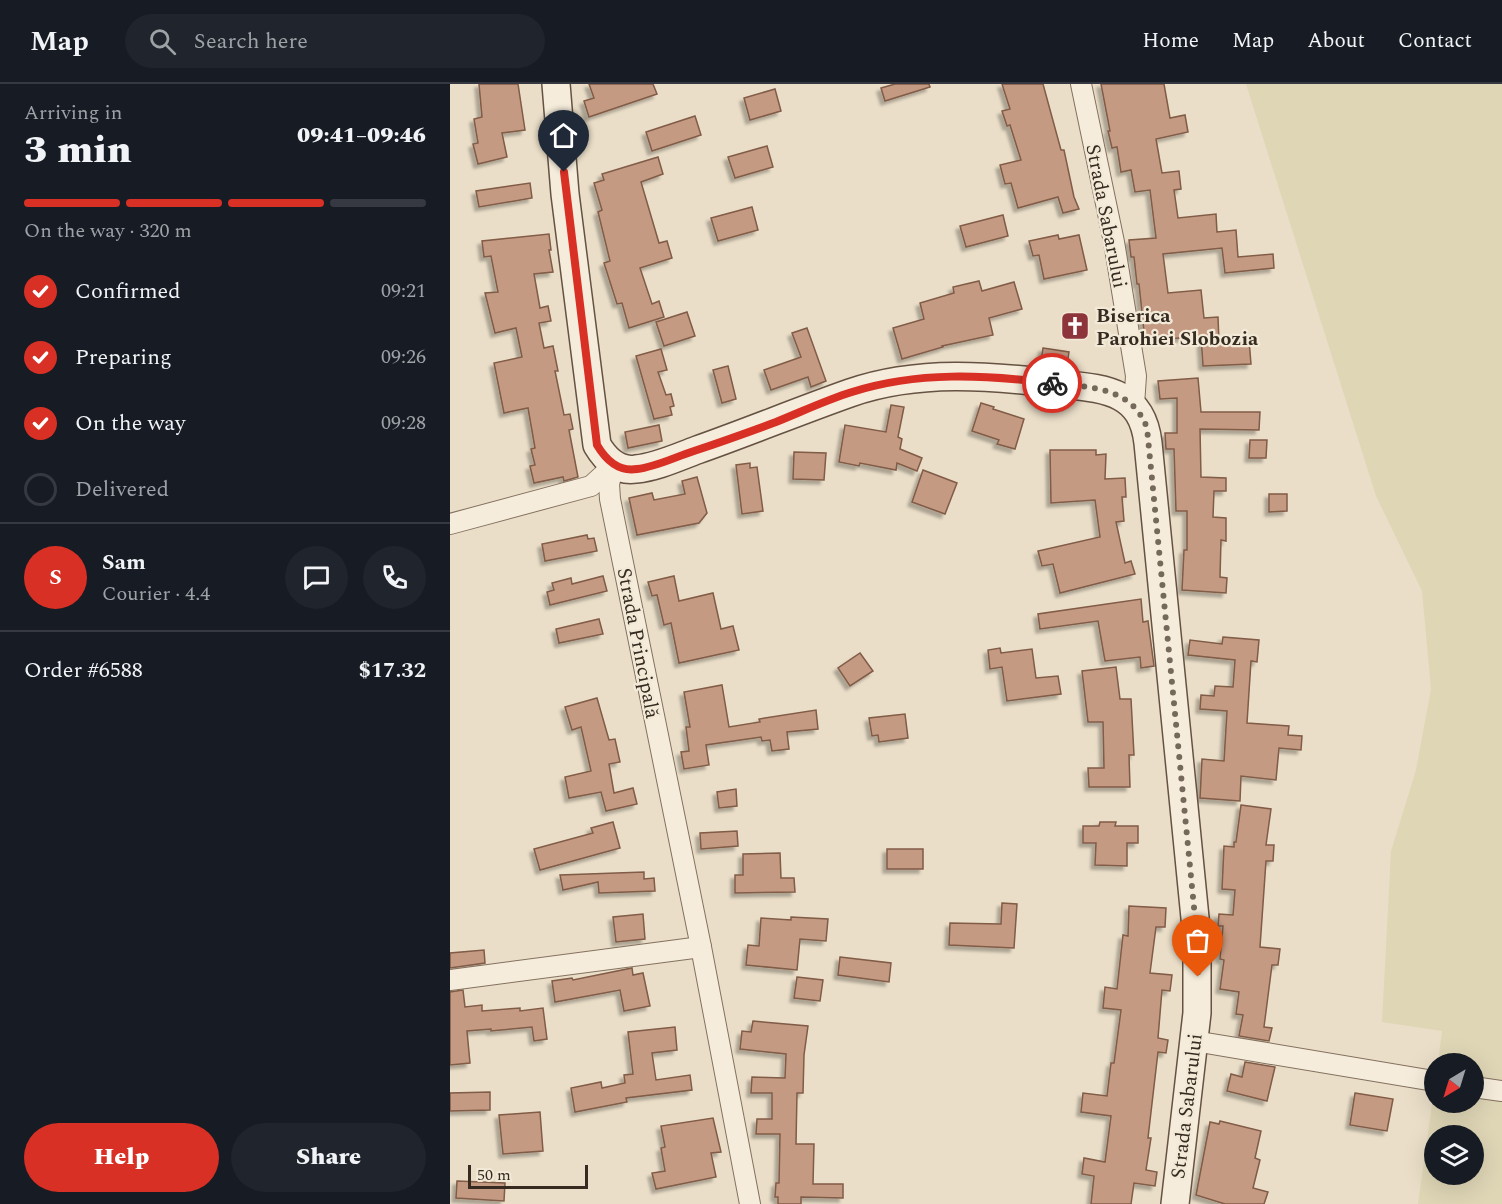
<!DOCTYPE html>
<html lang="en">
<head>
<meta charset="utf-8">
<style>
  body { margin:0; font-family:Spectral,serif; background:#20242c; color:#f1f3f6; height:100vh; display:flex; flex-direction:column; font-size:22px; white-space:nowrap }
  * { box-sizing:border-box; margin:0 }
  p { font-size:20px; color:#9ea1a6 }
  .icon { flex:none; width:33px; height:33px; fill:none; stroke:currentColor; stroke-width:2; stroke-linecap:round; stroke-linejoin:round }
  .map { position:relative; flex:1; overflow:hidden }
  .details { display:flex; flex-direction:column; background:#171b24; width:450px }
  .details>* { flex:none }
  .needle { width:39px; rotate:218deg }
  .controls { position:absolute; left:974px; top:969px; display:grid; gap:12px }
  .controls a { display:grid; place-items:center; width:60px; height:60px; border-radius:50%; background:#171b24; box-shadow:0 6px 24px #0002; font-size:30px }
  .scale { position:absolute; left:18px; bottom:15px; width:120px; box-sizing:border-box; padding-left:6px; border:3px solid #362a21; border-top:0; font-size:16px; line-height:21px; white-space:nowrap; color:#362a21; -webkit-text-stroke:4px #f2e9d7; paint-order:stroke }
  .pin { position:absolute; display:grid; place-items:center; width:51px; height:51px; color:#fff; margin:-62px -26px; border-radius:50% 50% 50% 0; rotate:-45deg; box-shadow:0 0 6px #0007 }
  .pin .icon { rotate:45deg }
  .courier { position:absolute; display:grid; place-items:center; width:60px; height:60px; margin:-30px; border:4px solid #d93025; border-radius:50%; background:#fff; color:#222; box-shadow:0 2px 8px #0007 }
  .overview em { font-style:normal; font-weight:800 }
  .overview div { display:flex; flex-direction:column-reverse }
  .overview { display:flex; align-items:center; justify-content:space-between; height:102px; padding:0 24px }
  h1 { font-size:39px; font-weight:800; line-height:45px }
  .bar { display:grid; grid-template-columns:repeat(4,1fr); gap:9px 6px; align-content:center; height:72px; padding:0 24px }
  .bar i { height:8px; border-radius:4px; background:#363941 }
  .bar .on { background:#d93025 }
  .bar p { grid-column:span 4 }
  .line { display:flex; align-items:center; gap:15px; padding:0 24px; border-top:2px solid #363941 }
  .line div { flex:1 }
  .round { display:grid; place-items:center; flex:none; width:63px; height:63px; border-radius:32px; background:#20242c }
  ol { padding:0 24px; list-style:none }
  li { display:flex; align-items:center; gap:18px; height:66px }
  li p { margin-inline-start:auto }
  li .icon { padding:6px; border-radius:50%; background:#d93025; color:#fff; stroke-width:4 }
  li:last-child { color:#9ea1a6 }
  li i { width:33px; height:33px; border:3px solid #363941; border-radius:50% }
  .button { display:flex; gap:12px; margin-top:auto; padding:12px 24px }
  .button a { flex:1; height:69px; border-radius:36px; background:#d93025; color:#fff; font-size:24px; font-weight:800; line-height:69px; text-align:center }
  .button a+a { background:#20242c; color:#f1f3f6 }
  header { display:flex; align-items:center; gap:36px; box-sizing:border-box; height:84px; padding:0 30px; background:#171b24; border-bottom:2px solid #363941 }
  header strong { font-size:28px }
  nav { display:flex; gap:33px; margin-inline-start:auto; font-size:21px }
  .search { width:420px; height:54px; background:#20242c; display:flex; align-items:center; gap:15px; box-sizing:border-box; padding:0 21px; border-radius:33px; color:#9ea1a6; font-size:22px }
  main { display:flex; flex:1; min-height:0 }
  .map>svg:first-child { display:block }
  .farmland { fill:#dfd6b6; fill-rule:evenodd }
  .building { fill:#c49a82; stroke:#815b47; stroke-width:1.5; filter:url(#shadow) }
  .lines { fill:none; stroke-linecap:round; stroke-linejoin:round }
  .minor-casing { stroke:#84715f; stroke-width:22 }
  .secondary-casing { stroke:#665242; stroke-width:30 }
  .minor { stroke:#f5ecdb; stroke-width:20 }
  .secondary { stroke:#f5ecdb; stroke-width:27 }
  .done { stroke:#75695b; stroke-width:6; stroke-dasharray:0 10.8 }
  .route { stroke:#d93025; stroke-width:8 }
  .labels { text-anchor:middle; stroke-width:4.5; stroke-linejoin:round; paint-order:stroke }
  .street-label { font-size:20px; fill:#362a21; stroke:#f2e9d7 }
  .poi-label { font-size:20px; font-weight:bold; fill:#362a21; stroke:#f2e9d7; text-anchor:start }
</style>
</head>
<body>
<header>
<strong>Map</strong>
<div class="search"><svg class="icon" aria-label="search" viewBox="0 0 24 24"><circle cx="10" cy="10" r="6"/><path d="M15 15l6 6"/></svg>Search here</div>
<nav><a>Home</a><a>Map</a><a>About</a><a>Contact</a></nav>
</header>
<main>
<section class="details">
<div class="overview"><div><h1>3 min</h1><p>Arriving in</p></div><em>09:41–09:46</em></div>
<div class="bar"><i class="on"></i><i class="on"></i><i class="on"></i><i></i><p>On the way · 320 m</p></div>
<ol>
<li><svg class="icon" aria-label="check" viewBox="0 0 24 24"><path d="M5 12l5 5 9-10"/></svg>Confirmed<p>09:21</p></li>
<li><svg class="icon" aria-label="check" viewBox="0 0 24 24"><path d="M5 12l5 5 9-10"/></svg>Preparing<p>09:26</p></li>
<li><svg class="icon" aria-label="check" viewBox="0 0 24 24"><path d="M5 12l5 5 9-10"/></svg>On the way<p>09:28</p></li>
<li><i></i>Delivered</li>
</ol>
<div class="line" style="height:108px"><b class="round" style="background:#d93025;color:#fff">S</b><div><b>Sam</b><p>Courier · 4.4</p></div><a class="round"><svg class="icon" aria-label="chat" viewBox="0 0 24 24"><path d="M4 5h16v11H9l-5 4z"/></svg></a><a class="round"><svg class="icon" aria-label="phone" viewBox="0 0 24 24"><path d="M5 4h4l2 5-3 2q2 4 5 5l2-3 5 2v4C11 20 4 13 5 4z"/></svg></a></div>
<div class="line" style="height:78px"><div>Order #6588</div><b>$17.32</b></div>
<div class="button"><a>Help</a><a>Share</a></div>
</section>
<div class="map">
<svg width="1052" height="1120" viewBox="0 0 1052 1120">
  <defs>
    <filter id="shadow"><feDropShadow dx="-4" dy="4" stdDeviation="1.5" flood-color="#0004"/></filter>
  </defs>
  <rect width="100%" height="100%" fill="#eadec8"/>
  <path class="farmland" d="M796 0H1052V1120H968L984 1006V1018H1023V980L988 979 992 947 932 938 941 767 966 686 981 605 972 507 926 412ZM984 1052H1023V1090H984Z"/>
  <g class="building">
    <polygon points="29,0 68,0 75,46 52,49 57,73 28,80 23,60 28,59 24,35 32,33"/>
    <polygon points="139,0 203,0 207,10 139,33 134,17 144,14"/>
    <polygon points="445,0 479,0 480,3 435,17 431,4"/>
    <polygon points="552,0 593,0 611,66 614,66 624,113 629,125 613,129 608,113 568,124 561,99 555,100 550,81 571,76 560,41 557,42 552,27 560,25"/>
    <polygon points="651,0 714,0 720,34 735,31 738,48 706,55 712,89 729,87 731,105 724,106 728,134 766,130 767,148 786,146 788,173 823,170 824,184 775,189 772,164 713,170 718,209 751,206 754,234 768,233 769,258 799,256 801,280 753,282 751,252 695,257 689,200 687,200 684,173 681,173 679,156 706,154 700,106 685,108 681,86 671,88 667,63 662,64 658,47 660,47"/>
    <polygon points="325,5 331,27 300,36 294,14"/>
    <polygon points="245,32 251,51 202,67 196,48"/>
    <polygon points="317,62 323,83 285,94 278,73"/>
    <polygon points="208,73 213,90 191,98 209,159 217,157 222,174 190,184 202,220 209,217 214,233 179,244 172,219 167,220 154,179 160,177 148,128 152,126 144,99 154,96 152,90"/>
    <polygon points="80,99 82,114 29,123 26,107"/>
    <polygon points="302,123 308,146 268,157 261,134"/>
    <polygon points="553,131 558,152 516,163 510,142"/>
    <polygon points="99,150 101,166 99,166 103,188 84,190 90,224 98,222 101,237 89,239 94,264 103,262 108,287 105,287 114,331 120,330 123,345 119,346 128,393 114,397 113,393 84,399 80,382 85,381 81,365 85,364 78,324 54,329 44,279 72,273 66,244 45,249 35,209 48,208 41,172 34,173 32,157"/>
    <polygon points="608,151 609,155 629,151 637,186 594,195 589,171 583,172 579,157"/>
    <polygon points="529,197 532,207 564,198 572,225 539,234 543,251 492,262 493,263 452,275 443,244 474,235 470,219 504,209 503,203"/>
    <polygon points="237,228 245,252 214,262 206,238"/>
    <polygon points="357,244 376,297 361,303 358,293 321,306 314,286 351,273 342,249"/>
    <polygon points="593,264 619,268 617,281 591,277"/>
    <polygon points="211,265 217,286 208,288 216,311 221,310 224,322 220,323 222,331 204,335 186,272"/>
    <polygon points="278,282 286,315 272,319 263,286"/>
    <polygon points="748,294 751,328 810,328 809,346 750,345 751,393 776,394 776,407 764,407 763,433 776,434 776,457 771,456 770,493 777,494 776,509 732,506 734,466 737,466 737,427 726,427 724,365 716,365 715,349 727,349 727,314 710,315 708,297"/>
    <polygon points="531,319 544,323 543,325 574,335 565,365 547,360 549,356 522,347"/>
    <polygon points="441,321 454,323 448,353 452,355 450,365 472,374 467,387 447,379 446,386 410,379 409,382 389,378 395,341 436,348"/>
    <polygon points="209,341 212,357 178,364 175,348"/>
    <polygon points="800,356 817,356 816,374 799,374"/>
    <polygon points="600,366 646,366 646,371 656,370 655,395 675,394 676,413 672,413 674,437 666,438 675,479 681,477 685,490 610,509 603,480 592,482 588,467 650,453 645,416 601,419"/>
    <polygon points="344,368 376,369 374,396 343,395"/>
    <polygon points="300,379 300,384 307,383 313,427 292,430 286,381"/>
    <polygon points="473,386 507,399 495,430 462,418"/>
    <polygon points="247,393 257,429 249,439 187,451 179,414 202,409 204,416 235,410 232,397"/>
    <polygon points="819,410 837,410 837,427 819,428"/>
    <polygon points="137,451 138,455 144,454 147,467 95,477 92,460"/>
    <polygon points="153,492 157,507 100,521 97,508 104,506 102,499 121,494 122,500"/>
    <polygon points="224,492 229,517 263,509 271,545 283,542 289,566 229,579 221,539 214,541 207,511 202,512 198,498"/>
    <polygon points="691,515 693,538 698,537 704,582 691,584 690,573 655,577 648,537 590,545 588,530"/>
    <polygon points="149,535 153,550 109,559 106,545"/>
    <polygon points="773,553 809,556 807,578 801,577 797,639 839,642 838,651 852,652 851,666 829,664 826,696 791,692 790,717 750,714 752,675 774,677 777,627 750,625 751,611 764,612 765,602 783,603 785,576 738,571 740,556 772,560"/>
    <polygon points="550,564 551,569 582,565 586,594 608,592 611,610 557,617 552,583 540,585 538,566"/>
    <polygon points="410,569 423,587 400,602 388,584"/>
    <polygon points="666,583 670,615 681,615 684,671 679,671 680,703 639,703 638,684 654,684 653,638 638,638 632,587"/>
    <polygon points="272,601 279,643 310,638 309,635 366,626 368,645 337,648 339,665 322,667 320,656 312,657 311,653 256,661 259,681 234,685 231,668 239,667 236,643 240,643 234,608"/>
    <polygon points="147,614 159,656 165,655 170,678 159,680 164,709 183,704 187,720 156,727 151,708 119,714 115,693 141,687 131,643 122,646 115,623"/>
    <polygon points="455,630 458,654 429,658 428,651 422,652 419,634"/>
    <polygon points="286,705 287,722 269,724 267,708"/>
    <polygon points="791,721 821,725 816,761 824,761 823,777 816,777 810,863 830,865 828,881 822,881 814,943 822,944 819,957 789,952 793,931 786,930 789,908 770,905 774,876 770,875 773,842 768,842 769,830 783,831 785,806 772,805 774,762 784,763 784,758 786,758"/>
    <polygon points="163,738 170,764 90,786 84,765 143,749 141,744"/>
    <polygon points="650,738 666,738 665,742 688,742 688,759 677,759 677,782 645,781 646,759 633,759 633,742 649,742"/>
    <polygon points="287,747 288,762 251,765 250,749"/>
    <rect x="437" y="765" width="36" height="20"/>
    <polygon points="330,769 331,794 344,794 345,808 285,809 285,791 293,791 293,770"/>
    <polygon points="194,788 194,795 204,794 205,807 149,809 148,798 113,806 110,791"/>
    <polygon points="552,819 567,820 564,864 499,861 500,839 551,840"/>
    <polygon points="679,822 716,824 715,843 706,843 700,889 722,891 720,907 712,906 708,954 718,956 716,969 708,968 698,1054 701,1054 696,1086 707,1088 705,1102 684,1099 681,1120 641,1120 644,1092 632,1090 634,1074 655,1078 661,1032 631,1028 633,1009 657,1012 661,979 664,979 671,926 653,924 655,903 667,905 673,851 678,852"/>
    <polygon points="193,830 195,855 166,858 163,833"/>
    <polygon points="341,833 378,835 376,857 350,855 347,886 296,881 298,861 309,862 311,834 341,836"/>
    <polygon points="34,866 35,879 0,884 0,869"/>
    <polygon points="390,873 441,879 439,898 388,891"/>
    <polygon points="182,884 183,891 193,889 200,922 174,927 170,906 105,918 102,897 122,894 123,896"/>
    <polygon points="347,893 373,896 370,917 344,914"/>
    <polygon points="13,906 15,923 32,921 32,927 70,924 70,927 93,924 97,955 84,957 82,943 41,947 41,945 17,947 20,979 0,981 0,908"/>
    <polygon points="303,937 358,942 354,971 353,1009 347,1009 346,1060 364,1060 363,1100 393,1100 393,1114 351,1113 351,1120 328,1120 328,1113 325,1113 326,1099 329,1099 330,1050 306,1050 307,1035 322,1035 322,1009 301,1009 302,993 335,994 336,970 290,965 292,947 301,948"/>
    <polygon points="225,943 227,966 202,969 206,996 240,991 242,1006 176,1014 177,1018 125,1028 121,1004 151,998 152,1004 175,999 174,991 183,990 178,948"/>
    <polygon points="795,978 825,983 817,1017 777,1007 781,990 792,993"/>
    <polygon points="40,1008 40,1026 0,1027 0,1009"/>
    <polygon points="905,1009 943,1015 937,1047 900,1041"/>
    <polygon points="90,1028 93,1067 53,1070 49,1031"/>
    <polygon points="263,1034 271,1068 261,1069 266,1093 206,1105 202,1089 215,1087 211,1064 215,1063 211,1042"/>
    <polygon points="770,1037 811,1047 805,1074 810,1076 803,1104 818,1108 814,1120 775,1120 746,1111 760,1038 769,1040"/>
    <polygon points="7,1097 55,1099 54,1117 6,1114"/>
  </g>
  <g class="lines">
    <g class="minor-casing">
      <g id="minor">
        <polyline points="631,0 664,158 686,292 684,321"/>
        <polyline points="164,381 159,400 160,415 251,863 300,1120"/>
        <polyline points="0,440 141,402 164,381"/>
        <polyline points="0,896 251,863"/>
        <polyline points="744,957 984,997"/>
        <polyline points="1023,1003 1052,1007"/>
      </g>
    </g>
    <g class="secondary-casing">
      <path id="secondary" d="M106 0 115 110 147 361C156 376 168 388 186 385 207 383 228 373 247 366 298 348 349 327 400 309 468 285 542 292 611 300 656 305 692 307 698 359L747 854V929L725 1120"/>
    </g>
    <use href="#minor" class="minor"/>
    <use href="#secondary" class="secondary"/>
  </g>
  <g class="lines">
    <path class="done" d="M602 299C640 303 682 303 697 344L747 854 748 893"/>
    <path class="route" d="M114 88 147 361C156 376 168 388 187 385 206 383 225 373 244 367 271 358 299 348 326 338 351 328 376 316 402 308 468 287 535 291 602 299"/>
  </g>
  <defs>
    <g id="church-square" transform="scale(1.5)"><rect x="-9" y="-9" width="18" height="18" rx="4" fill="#8d353b" stroke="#f2e9d7"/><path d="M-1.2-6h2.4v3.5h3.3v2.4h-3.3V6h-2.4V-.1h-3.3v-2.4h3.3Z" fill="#fff"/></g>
  </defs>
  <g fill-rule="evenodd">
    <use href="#church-square" x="625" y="242"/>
  </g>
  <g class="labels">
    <g class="street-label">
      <text transform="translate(657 132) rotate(79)" y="7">Strada Sabarului</text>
      <text transform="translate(189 559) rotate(79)" y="7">Strada Principală</text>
      <text transform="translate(736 1022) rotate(-83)" y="7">Strada Sabarului</text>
    </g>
    <g class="poi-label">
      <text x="646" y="238">Biserica<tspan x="646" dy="23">Parohiei Slobozia</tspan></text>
    </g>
  </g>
</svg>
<div class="controls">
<a><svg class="needle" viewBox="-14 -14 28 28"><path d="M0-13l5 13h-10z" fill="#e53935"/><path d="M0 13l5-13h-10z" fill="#9ea1a6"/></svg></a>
<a><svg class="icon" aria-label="layers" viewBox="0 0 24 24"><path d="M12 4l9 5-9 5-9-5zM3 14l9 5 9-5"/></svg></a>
</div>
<div class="scale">50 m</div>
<div class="pin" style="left:748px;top:893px;background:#ea580c"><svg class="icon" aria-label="bag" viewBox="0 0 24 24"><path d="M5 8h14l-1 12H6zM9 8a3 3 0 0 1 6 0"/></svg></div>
<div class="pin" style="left:114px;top:88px;background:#1f2937"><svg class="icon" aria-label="home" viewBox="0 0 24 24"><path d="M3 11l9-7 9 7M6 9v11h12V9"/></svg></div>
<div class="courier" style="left:602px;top:299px"><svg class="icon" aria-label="bike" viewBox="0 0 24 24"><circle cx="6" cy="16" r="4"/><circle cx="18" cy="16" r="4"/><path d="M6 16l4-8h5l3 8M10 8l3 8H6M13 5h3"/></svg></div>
</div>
</main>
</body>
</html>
